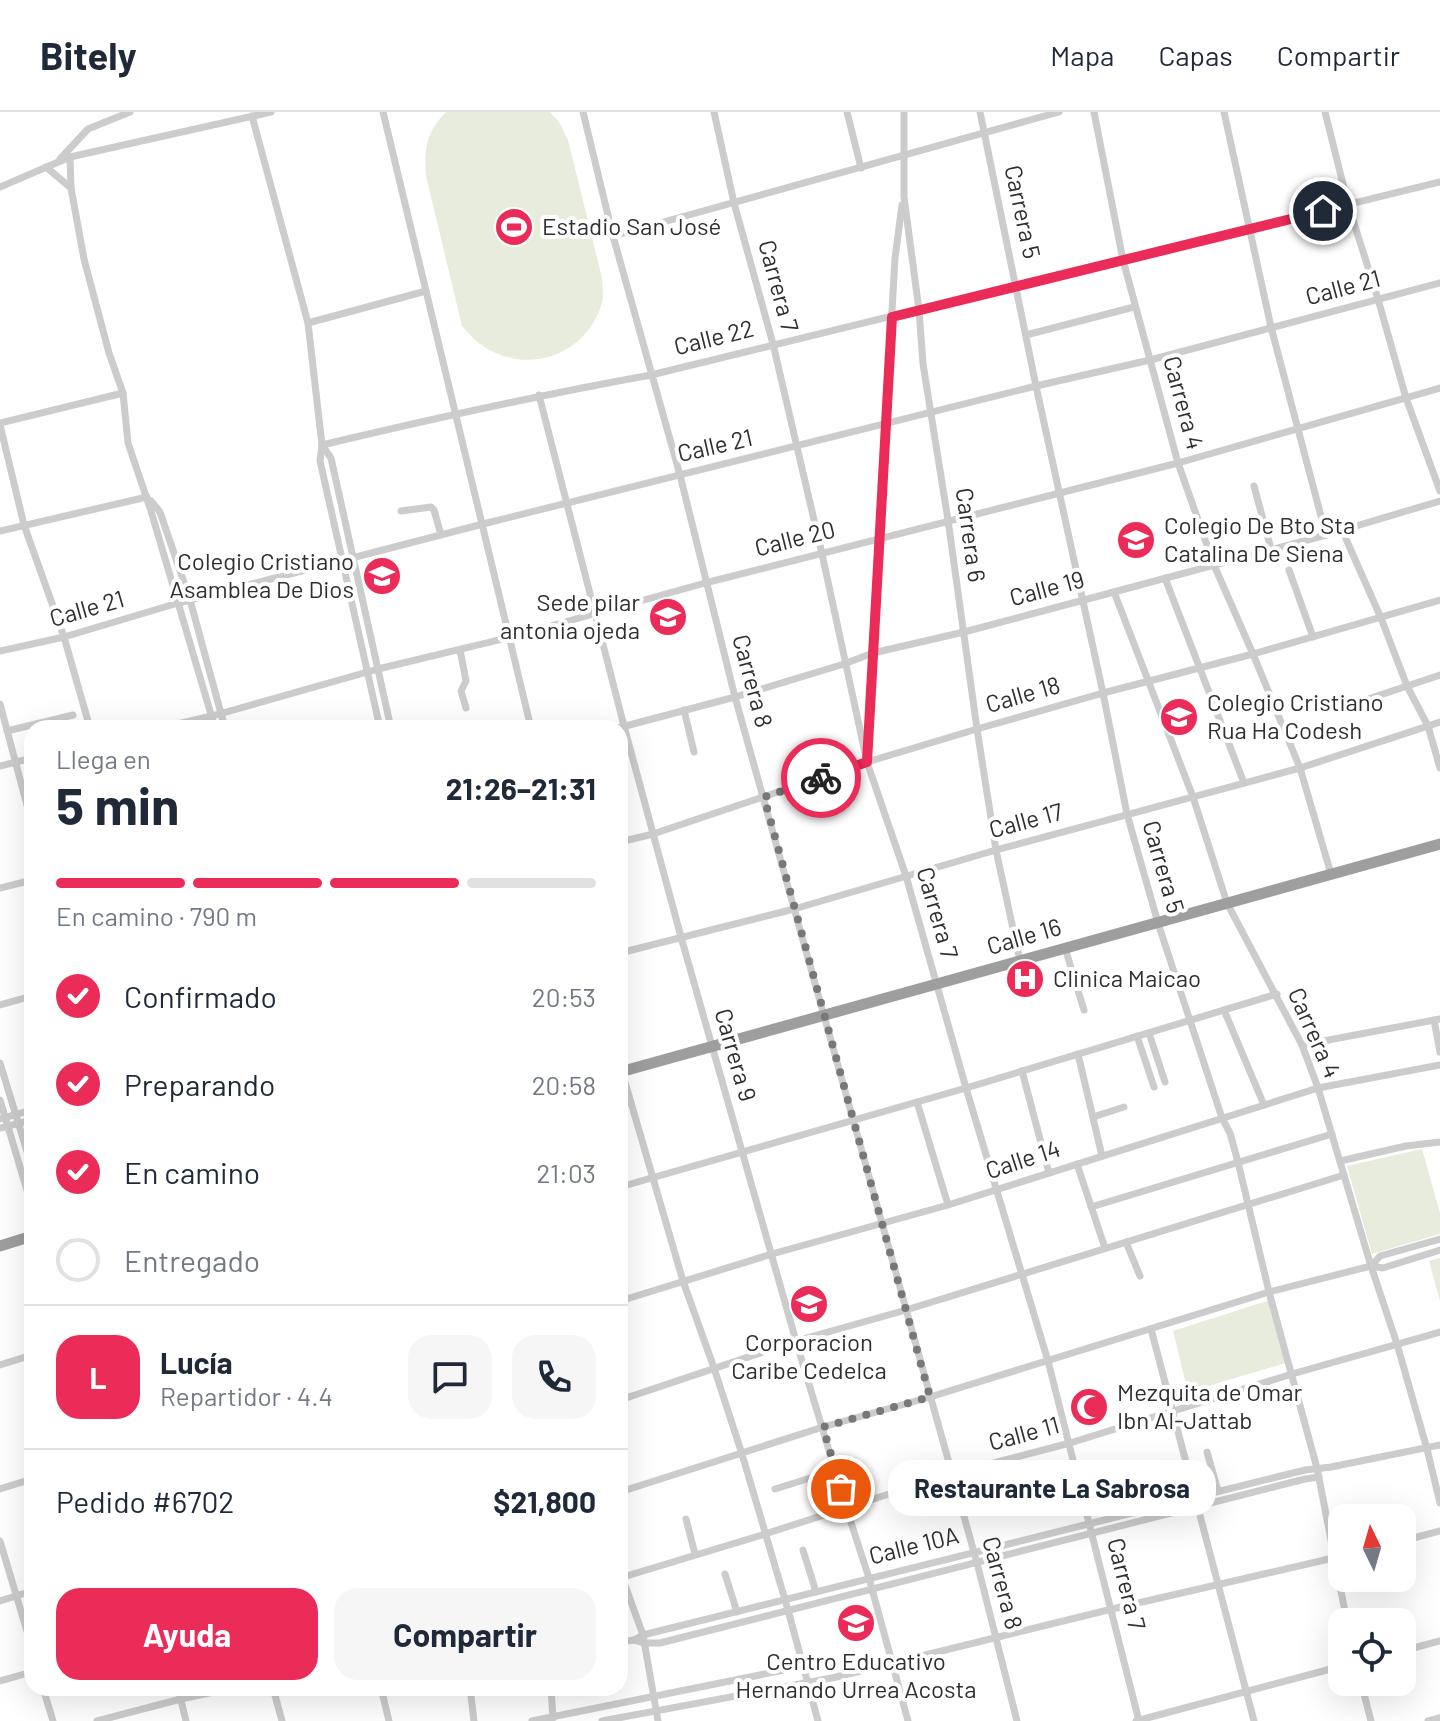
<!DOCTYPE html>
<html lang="es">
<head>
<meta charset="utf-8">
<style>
  body { margin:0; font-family:Barlow,sans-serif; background:#f6f6f7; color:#1f2937; height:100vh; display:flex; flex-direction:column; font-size:30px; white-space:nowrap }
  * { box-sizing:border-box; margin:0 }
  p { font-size:26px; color:#747a83 }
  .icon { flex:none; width:44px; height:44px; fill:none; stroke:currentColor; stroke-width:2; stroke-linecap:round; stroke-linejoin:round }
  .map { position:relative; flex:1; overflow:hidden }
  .drawer { position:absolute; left:24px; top:608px; width:604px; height:976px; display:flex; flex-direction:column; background:#fff; border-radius:24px; box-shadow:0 8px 32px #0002 }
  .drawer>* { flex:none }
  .needle { width:52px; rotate:355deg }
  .tools { position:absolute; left:1328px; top:1392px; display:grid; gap:16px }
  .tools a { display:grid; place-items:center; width:88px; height:88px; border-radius:16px; background:#fff; box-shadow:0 8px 32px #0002; font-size:40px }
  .pin { position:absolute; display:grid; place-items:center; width:68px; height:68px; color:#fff; margin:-34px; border:4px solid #fff; border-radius:50%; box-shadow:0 2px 8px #0007 }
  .courier { position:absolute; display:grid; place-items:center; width:80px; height:80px; margin:-40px; border:6px solid #eb2b58; border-radius:50%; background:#fff; color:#222; box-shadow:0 2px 10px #0007 }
  .bubble { position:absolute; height:56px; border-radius:24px; background:#fff; box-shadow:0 8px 32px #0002; font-size:26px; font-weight:700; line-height:56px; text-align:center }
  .overview em { font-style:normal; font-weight:700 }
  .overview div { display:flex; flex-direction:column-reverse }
  .overview { display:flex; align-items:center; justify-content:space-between; height:136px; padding:0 32px }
  h1 { font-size:52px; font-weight:700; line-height:60px }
  .bar { display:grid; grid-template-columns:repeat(4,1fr); gap:12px 8px; align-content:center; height:96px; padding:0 32px }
  .bar i { height:10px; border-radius:6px; background:#e0e1e3 }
  .bar .active { background:#eb2b58 }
  .bar p { grid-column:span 4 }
  .line { display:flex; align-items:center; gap:20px; padding:0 32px; border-top:2px solid #e0e1e3 }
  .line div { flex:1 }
  .round { display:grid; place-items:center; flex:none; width:84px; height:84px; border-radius:24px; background:#f6f6f7 }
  ol { padding:0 32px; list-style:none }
  li { display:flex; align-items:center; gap:24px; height:88px }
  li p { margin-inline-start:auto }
  li .icon { padding:8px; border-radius:50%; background:#eb2b58; color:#fff; stroke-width:4 }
  li:last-child { color:#747a83 }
  li i { width:44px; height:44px; border:4px solid #e0e1e3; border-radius:50% }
  .primary-button { display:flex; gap:16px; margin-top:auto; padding:16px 32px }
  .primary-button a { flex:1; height:92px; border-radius:24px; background:#eb2b58; color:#fff; font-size:32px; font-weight:700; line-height:92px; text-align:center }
  .primary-button a+a { background:#f6f6f7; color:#1f2937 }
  header { display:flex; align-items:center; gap:48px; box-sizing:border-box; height:112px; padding:0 40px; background:#fff; border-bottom:2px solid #e0e1e3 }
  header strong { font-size:38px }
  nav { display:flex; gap:44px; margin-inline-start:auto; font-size:28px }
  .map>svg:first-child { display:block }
  .green { fill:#e7ecdc }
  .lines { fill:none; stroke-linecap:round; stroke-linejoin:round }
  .minor { stroke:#ccc; stroke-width:7 }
  .trunk { stroke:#9e9e9e; stroke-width:11 }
  .done { stroke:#787878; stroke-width:8; stroke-dasharray:0 14.4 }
  .route { stroke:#eb2b58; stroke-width:10 }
  .labels { text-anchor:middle; stroke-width:8; stroke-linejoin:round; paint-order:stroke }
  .street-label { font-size:24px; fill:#2f2f2f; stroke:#fff }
  .poi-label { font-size:24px; fill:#2f2f2f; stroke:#fff; text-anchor:start }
</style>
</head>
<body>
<header>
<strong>Bitely</strong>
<nav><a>Mapa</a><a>Capas</a><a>Compartir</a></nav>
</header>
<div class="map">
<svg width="1440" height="1609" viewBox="0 0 1440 1609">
  <rect width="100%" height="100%" fill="#fff"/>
  <g class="green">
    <path d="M446 0H550L559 10 568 28 602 166C602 174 604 183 602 191 586 244 526 265 480 232 473 227 468 220 462 214L426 64C424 37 426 20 446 0Z"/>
    <polygon points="1422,1037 1440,1101 1440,1122 1372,1142 1347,1054"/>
    <polygon points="1440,1146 1440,1189 1429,1149"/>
    <polygon points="1270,1188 1289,1250 1188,1280 1173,1219"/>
  </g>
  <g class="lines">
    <g class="minor">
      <polyline points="383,0 531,616"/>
      <polyline points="583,0 613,124 680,363 735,585 977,1451 1017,1609"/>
      <polyline points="714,0 734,91 773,232 822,442 867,650 906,764 966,976 1048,1249 1139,1609"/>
      <polyline points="847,0 861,56"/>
      <polyline points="904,0 904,85 919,198 923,252 948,408 977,617 996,738 1020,849"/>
      <polyline points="980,0 1036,274 1103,581 1127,702 1158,811 1222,1006 1230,1021 1238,1050 1269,1180 1317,1356 1347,1510"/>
      <polyline points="1094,0 1123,148 1178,351 1214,453 1253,542 1300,656 1331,762"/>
      <polyline points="1224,0 1271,215 1326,423"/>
      <polyline points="1325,0 1348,92 1378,187 1406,286 1440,379"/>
      <polyline points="252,4 308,211 322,333 320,349 380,616"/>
      <polyline points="70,45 71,76 84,147 109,241 123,281 128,331 151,399 215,616"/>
      <polyline points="60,47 88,17 130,0"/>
      <polyline points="46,55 71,76"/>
      <polyline points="0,75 70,45 271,0"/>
      <polyline points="613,124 1059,0"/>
      <polyline points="308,211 426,179"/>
      <polyline points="1026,223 1134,195"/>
      <polyline points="539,283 624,614 681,825 796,1229 846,1395 869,1466 908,1609"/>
      <polyline points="0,311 123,281"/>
      <polyline points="0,313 24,413 64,525 90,616"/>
      <path d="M322 333C431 307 540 283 651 263L1440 70"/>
      <polyline points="322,333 331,346 391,616"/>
      <polyline points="1254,374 1271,437"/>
      <polyline points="151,389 160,400 190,488 225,616"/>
      <polyline points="401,399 431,395 434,398 441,423"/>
      <polyline points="1342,418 1381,506 1407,574 1428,614 1440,656"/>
      <polyline points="0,419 147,385"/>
      <polyline points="1289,458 1313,525"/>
      <polyline points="1165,466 1244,671"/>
      <polyline points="1114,480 1193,685 1227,791 1302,933 1318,976 1371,1154 1397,1232 1427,1337 1440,1391"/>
      <polyline points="460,538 466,569 461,579 466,596"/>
      <polyline points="0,539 64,525 178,491 483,412 1036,274 1150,248 1440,171"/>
      <polyline points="0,592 32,712"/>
      <polyline points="1338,597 1440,563"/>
      <polyline points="684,598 694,640"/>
      <polyline points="160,616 212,604 378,557 511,525 705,471 1178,351 1440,276"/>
      <polyline points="618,616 735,585 844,552 873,541 964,520 1084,488 1326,423 1440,389"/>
      <polyline points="7,619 73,603"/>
      <polyline points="867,640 895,146 902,93"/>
      <polyline points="0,654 32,646"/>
      <polyline points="620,730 653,722 867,650 977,617 1103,581 1253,542 1440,488"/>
      <polyline points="0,776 32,768"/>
      <polyline points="1065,836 1084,898"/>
      <polyline points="620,841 794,797 996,738 1300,656 1440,610"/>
      <polyline points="0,893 32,884"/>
      <polyline points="1224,898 1264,993"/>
      <polyline points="1434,908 1440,940"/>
      <polyline points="1149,921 1165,970"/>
      <polyline points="1137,924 1154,975"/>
      <polyline points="1302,933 1440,907"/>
      <polyline points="1078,942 1102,1044"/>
      <polyline points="0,951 32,1056"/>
      <polyline points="620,953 683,1169 714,1256 742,1342 788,1498 818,1609"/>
      <polyline points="1022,959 1049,1061"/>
      <polyline points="0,988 32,1095"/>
      <polyline points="917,990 948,1093"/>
      <polyline points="1093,1005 1124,995"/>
      <polyline points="0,1007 32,998"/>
      <polyline points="0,1016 32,1008"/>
      <polyline points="1340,1049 1406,1034 1440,1030"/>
      <polyline points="1077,1052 1105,1136"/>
      <polyline points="620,1075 966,976 1277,882"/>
      <polyline points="1091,1095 1332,1022"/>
      <polyline points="1126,1130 1140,1164"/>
      <polyline points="1371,1154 1380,1144 1440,1127"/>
      <polyline points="620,1189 772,1142 948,1093 1318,976 1440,953"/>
      <polyline points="1151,1217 1254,1609"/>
      <polyline points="0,1253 32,1243"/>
      <polyline points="620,1288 796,1229 906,1198 1344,1063"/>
      <polyline points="1207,1340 1218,1379"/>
      <polyline points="0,1377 32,1367"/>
      <polyline points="775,1377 836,1358"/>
      <polyline points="620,1380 823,1315 930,1285 1269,1180 1371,1154 1383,1156 1440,1138"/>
      <polyline points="686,1407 695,1442"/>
      <polyline points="0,1429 32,1536"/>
      <polyline points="1402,1429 1440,1419"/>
      <polyline points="803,1438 816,1480"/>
      <polyline points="725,1462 737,1500"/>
      <polyline points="622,1465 643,1523 658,1609"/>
      <polyline points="620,1466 765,1422 951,1362 1070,1331 1292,1262 1440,1220"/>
      <polyline points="0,1489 32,1479"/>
      <polyline points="634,1528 645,1531 660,1531 1305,1367 1319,1365"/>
      <polyline points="620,1530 634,1528 643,1523 1305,1358 1331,1355 1440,1333"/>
      <polyline points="1402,1539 1440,1529"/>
      <polyline points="0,1569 32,1560"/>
      <polyline points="1361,1570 1371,1609"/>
      <polyline points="43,1576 53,1609"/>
      <polyline points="178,1576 186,1609"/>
      <polyline points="273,1576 282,1609"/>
      <polyline points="381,1576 389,1609"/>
      <polyline points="470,1576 474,1609"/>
      <polyline points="551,1576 553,1606"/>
      <polyline points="97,1609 181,1587 232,1576"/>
      <polyline points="532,1609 804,1554"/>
      <polyline points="602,1609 832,1566 1112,1497 1342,1444"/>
      <polyline points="1136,1609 1342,1554"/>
      <polyline points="1428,1609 1440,1606"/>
    </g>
    <g class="trunk">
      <polyline points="620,960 1440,732"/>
      <polyline points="0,1134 32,1124"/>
    </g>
  </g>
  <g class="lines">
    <polyline class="done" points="821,666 764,685 930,1285 823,1315 841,1377"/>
    <polyline class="route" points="821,666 867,650 892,205 1323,99"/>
  </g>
  <defs>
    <g id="stadium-disc" transform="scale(2)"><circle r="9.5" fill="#eb2b58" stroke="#fff"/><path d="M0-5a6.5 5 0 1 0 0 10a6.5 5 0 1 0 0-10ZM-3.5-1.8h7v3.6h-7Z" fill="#fff"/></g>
    <g id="school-disc" transform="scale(2)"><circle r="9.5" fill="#eb2b58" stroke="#fff"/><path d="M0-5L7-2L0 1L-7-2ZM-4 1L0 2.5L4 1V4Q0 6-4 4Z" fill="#fff"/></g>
    <g id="hospital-disc" transform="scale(2)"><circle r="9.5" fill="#eb2b58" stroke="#fff"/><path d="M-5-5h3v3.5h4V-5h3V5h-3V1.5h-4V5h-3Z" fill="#fff"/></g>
    <g id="mosque-disc" transform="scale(2)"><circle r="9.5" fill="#eb2b58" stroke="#fff"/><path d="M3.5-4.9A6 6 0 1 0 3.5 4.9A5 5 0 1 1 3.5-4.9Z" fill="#fff"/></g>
  </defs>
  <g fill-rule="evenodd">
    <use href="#stadium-disc" x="514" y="115"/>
    <use href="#school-disc" x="1136" y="428"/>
    <use href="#school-disc" x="382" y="464"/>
    <use href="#school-disc" x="668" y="505"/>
    <use href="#school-disc" x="1179" y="605"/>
    <use href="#hospital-disc" x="1025" y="867"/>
    <use href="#school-disc" x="809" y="1192"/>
    <use href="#mosque-disc" x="1089" y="1295"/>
    <use href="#school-disc" x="856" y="1511"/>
  </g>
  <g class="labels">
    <g class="street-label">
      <text transform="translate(1022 100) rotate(78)" y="8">Carrera 5</text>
      <text transform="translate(778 174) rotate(75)" y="8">Carrera 7</text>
      <text transform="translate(1343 176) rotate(-15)" y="8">Calle 21</text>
      <text transform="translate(714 226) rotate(-14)" y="8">Calle 22</text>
      <text transform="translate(1183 291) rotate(75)" y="8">Carrera 4</text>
      <text transform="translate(715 334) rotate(-13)" y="8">Calle 21</text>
      <text transform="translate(970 423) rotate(82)" y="8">Carrera 6</text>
      <text transform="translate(795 427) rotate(-14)" y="8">Calle 20</text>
      <text transform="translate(1047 477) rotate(-15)" y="8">Calle 19</text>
      <text transform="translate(87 497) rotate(-16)" y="8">Calle 21</text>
      <text transform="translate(752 569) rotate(75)" y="8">Carrera 8</text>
      <text transform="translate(1023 583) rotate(-16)" y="8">Calle 18</text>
      <text transform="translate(1026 709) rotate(-15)" y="8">Calle 17</text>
      <text transform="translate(1163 755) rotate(74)" y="8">Carrera 5</text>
      <text transform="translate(937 801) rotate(74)" y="8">Carrera 7</text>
      <text transform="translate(1024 825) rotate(-16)" y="8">Calle 16</text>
      <text transform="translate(1314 921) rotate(66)" y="8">Carrera 4</text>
      <text transform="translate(735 943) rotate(74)" y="8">Carrera 9</text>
      <text transform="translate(1023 1048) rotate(-18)" y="8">Calle 14</text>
      <text transform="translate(1024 1322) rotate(-15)" y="8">Calle 11</text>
      <text transform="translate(914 1434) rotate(-14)" y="8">Calle 10A</text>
      <text transform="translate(1002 1471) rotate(75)" y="8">Carrera 8</text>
      <text transform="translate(1126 1472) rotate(76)" y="8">Carrera 7</text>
    </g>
    <g class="poi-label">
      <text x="542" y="123">Estadio San José</text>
      <text x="1164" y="422">Colegio De Bto Sta<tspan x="1164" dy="28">Catalina De Siena</tspan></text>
      <text x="354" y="458" text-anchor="end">Colegio Cristiano<tspan x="354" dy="28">Asamblea De Dios</tspan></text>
      <text x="640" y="499" text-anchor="end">Sede pilar<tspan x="640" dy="28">antonia ojeda</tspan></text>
      <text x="1207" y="599">Colegio Cristiano<tspan x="1207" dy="28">Rua Ha Codesh</tspan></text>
      <text x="1053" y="875">Clinica Maicao</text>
      <text x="809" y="1239" text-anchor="middle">Corporacion<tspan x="809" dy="28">Caribe Cedelca</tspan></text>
      <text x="1117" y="1289">Mezquita de Omar<tspan x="1117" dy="28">Ibn Al-Jattab</tspan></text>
      <text x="856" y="1558" text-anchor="middle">Centro Educativo<tspan x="856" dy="28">Hernando Urrea Acosta</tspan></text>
    </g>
  </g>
</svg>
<div class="tools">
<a><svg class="needle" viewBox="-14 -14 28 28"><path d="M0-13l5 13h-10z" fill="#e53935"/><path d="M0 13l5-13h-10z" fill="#747a83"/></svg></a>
<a><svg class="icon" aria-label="locate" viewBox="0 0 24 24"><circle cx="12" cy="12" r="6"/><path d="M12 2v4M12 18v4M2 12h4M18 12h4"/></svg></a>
</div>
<div class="pin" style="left:841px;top:1377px;background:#ea580c"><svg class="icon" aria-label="bag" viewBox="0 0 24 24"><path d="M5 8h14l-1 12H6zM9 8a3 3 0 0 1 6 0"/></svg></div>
<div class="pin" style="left:1323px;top:99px;background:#1f2937"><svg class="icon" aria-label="home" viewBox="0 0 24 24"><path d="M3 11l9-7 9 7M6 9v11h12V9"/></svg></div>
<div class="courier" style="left:821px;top:666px"><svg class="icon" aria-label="bike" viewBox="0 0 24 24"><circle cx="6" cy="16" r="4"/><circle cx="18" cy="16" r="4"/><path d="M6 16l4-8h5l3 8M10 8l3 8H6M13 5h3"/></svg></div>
<div class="bubble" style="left:888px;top:1348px;width:328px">Restaurante La Sabrosa</div>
<section class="drawer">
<div class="overview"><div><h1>5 min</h1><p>Llega en</p></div><em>21:26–21:31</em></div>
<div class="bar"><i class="active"></i><i class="active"></i><i class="active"></i><i></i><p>En camino · 790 m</p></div>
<ol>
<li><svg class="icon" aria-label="check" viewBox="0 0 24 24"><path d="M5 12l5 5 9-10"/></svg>Confirmado<p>20:53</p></li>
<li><svg class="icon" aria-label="check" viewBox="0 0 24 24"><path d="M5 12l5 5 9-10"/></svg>Preparando<p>20:58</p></li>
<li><svg class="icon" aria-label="check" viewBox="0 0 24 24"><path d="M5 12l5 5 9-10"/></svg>En camino<p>21:03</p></li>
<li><i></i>Entregado</li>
</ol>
<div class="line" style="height:144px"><b class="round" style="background:#eb2b58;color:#fff">L</b><div><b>Lucía</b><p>Repartidor · 4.4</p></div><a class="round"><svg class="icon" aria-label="chat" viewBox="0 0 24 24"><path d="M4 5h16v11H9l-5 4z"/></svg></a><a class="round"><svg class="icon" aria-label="phone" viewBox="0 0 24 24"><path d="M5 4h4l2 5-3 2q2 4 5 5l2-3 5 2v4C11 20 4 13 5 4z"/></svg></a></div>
<div class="line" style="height:104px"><div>Pedido #6702</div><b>$21,800</b></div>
<div class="primary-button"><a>Ayuda</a><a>Compartir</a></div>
</section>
</div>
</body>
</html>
